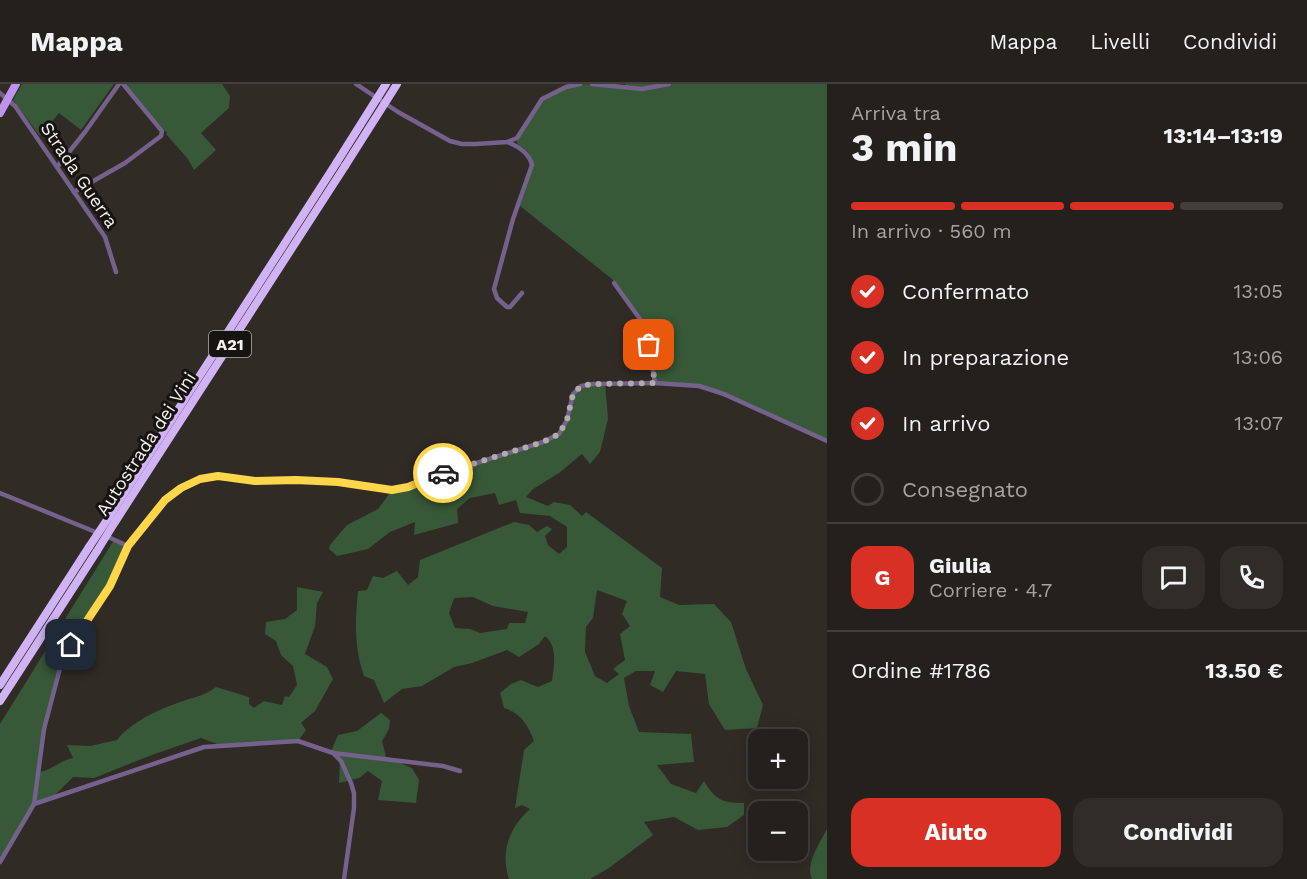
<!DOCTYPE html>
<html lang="it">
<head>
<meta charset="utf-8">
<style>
  body { margin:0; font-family:"Work Sans",sans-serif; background:#302d29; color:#f1f3f6; height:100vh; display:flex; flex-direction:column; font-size:22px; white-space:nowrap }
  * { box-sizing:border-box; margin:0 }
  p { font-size:20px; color:#a3a3a3 }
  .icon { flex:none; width:33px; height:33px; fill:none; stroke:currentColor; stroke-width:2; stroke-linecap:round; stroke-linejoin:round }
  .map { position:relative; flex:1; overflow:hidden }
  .panel { display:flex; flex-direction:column; background:#24201c; width:480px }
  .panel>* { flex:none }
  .controls { position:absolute; left:748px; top:645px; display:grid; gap:12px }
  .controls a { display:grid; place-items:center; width:60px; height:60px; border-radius:12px; background:#24201c; box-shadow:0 3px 15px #0003,0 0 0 2px #413e3b; font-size:30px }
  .pin { position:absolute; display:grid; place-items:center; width:51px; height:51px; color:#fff; margin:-26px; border-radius:12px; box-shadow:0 3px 9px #0006 }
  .courier { position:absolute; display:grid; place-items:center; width:60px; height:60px; margin:-30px; border:4px solid #ffd54a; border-radius:50%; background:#fff; color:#222; box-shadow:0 2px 8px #0007 }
  .overview em { font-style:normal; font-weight:700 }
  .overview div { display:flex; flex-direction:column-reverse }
  .overview { display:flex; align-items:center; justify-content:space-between; height:102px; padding:0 24px }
  h1 { font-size:39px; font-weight:700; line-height:45px }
  .bar { display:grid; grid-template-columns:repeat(4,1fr); gap:9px 6px; align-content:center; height:72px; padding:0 24px }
  .bar i { height:8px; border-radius:4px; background:#413e3b }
  .bar .active { background:#d93025 }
  .bar p { grid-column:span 4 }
  .line { display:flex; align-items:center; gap:15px; padding:0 24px; border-top:2px solid #413e3b }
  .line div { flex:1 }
  .round { display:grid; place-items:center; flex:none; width:63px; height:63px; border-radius:18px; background:#302d29 }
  ol { padding:0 24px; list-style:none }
  li { display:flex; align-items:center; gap:18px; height:66px }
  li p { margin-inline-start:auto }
  li .icon { padding:6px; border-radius:50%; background:#d93025; color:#fff; stroke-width:4 }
  li:last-child { color:#a3a3a3 }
  li i { width:33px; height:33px; border:3px solid #413e3b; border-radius:50% }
  .action { display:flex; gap:12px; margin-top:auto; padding:12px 24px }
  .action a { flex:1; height:69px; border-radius:18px; background:#d93025; color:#fff; font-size:24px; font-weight:700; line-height:69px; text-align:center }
  .action a+a { background:#302d29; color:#f1f3f6 }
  header { display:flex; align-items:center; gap:36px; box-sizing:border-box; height:84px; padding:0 30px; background:#24201c; border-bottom:2px solid #413e3b }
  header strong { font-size:28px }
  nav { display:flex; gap:33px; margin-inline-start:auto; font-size:21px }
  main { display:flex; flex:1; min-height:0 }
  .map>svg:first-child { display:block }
  .green { fill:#375938; fill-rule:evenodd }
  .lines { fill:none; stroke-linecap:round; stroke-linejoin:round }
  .street { stroke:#74618c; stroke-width:4.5 }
  .primary { stroke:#bc93ed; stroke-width:8 }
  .highway { stroke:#cfb3f4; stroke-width:8 }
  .highway-bridge { stroke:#cfb3f4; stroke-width:8 }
  .done { stroke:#b0aca8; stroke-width:6; stroke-dasharray:0 10.8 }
  .route { stroke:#ffd54a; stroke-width:8 }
  .labels { text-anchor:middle; stroke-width:6; stroke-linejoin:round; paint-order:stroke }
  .shield { fill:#161411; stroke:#b2afac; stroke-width:1.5 }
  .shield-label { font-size:16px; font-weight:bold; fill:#f5f2ee }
  .street-label { font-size:18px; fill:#f5f2ee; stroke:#161411 }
</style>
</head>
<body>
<header>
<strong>Mappa</strong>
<nav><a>Mappa</a><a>Livelli</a><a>Condividi</a></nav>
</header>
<main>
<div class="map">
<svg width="827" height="795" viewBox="0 0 827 795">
  <rect width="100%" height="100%" fill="#302b25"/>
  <g class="green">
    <polygon points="22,0 114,0 81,46 59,29 40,52 13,16"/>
    <polygon points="125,0 222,0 230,12 229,24 201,49 216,66 194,86 188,75 166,50 167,49"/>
    <polygon points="580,0 626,2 625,0 827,0 827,357 699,302 655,299 645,242 612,195 520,122 534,81 528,68 517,59 517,54 536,25 548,11"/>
    <path d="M605 299 608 335 600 368 590 380 582 370 559 389 533 405 526 413 548 422 554 418 570 421 582 432 586 428 662 484 660 513 679 521 714 520 731 538 746 585 763 621 757 644 725 646 709 620 705 590 676 587 663 608 650 601 655 587H636L624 594 629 622 639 648 691 650 694 678 657 681 671 700 696 709 704 697C715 716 723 719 744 719V731L727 743 698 746 674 733 644 738 653 751 609 784 590 795H509C500 768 509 744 530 725L522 721 515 724 524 666 534 657C528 641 521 629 504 624L500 609 511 600 521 596 538 603 552 597C554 582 558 562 545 552L539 560 519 573 507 566 472 579 454 583 422 602 402 605 384 619 374 596 364 592C354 563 355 537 358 507L367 506 373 492 383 494 397 487 408 501 418 493 420 476 514 438 529 441 537 448 547 442 552 445 545 452 548 461 559 470 567 463V443L550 432 520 429 516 416 499 421 495 409 470 414 457 425 458 439 414 451 415 438 390 448 368 465 337 472 329 465 330 461 347 441 378 425 392 406 543 358 559 350 567 336 573 310 581 302ZM597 506 627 517 622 530 630 542 620 550 625 576 613 585 619 590 607 599 595 592 585 568 586 543 593 534ZM473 513 493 522 528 528 525 539H509L507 545 480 549 470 545 455 544 449 529 454 514Z"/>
    <path d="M114 456 128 462 110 502 63 573 44 645 39 688C53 686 58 677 73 674L67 661 90 662 117 656C133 636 162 624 186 616 198 612 206 611 216 603L249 613V620L254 624 264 617 282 621 285 612 289 613 297 601 293 582 281 571 276 557 265 550 266 538 285 535 297 526V503L323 508 317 519 315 542 305 570 327 583 333 595 315 627 301 639 306 646 298 657 220 661 201 654 149 672 94 694 73 693 52 714 34 720 0 778V640Z"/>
    <polygon points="381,629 390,636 389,645 382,657 386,673 412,684 419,696 416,719 378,716 382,697 368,687 359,694 339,699 340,674 331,667 338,651 357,647"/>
    <path d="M827 745V795H812C805 779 820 759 827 745Z"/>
  </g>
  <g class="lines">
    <g class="street">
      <polyline points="356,0 398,28 450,57 462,60 476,60 507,58 517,54 542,15 566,3 580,0"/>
      <polyline points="592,0 642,5 669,0"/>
      <polyline points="0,9 15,22 105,153 116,188"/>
      <path d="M507 58C518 62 529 69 532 81L513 135 494 205 497 214 507 223H510L522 209"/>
      <polyline points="57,83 85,48 119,0"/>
      <polyline points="74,108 125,79 161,52 162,47 123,0"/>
      <polyline points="614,199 645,242 655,299"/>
      <polyline points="0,409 98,449"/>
      <polyline points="106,452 128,462"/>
      <polyline points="333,669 443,682 460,687"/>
      <polyline points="34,720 204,663 298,657 333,669 341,677 351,699 354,709 354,724 344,795"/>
      <polyline points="0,778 34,720 44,645 63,573 110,502 128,462 165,416 181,404 200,395 218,392 255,397 338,398 392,406 408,403 439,391 543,358 559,350 567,336 573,310 581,302 593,300 655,299 699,302 724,310 827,357"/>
    </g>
    <polyline class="primary" points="0,29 16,0"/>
    <g class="highway">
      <polyline points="109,433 337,78"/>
      <polyline points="115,438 345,82"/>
      <polyline points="0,601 89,463"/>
      <polyline points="0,617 97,467"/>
    </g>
    <g class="highway-bridge">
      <polyline points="337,78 386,0"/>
      <polyline points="345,82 397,0"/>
      <polyline points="89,463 109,433"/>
      <polyline points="97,467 115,438"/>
    </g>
  </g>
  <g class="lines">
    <polyline class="done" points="443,389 543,358 559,350 567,336 573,310 581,302 593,300 655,299 649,261"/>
    <polyline class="route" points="71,561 110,502 128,462 165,416 181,404 200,395 218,392 255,397 296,396 338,398 392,406 408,403 443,389"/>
  </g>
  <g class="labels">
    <rect class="shield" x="209" y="247" width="42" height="26" rx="4.5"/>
    <g class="shield-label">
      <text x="230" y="266">A21</text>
    </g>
    <g class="street-label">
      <text transform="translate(79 91) rotate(56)" y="6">Strada Guerra</text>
      <text transform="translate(146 360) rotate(-57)" y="6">Autostrada dei Vini</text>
    </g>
  </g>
</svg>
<div class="controls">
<a>+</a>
<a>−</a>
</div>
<div class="pin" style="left:649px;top:261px;background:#ea580c"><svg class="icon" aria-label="bag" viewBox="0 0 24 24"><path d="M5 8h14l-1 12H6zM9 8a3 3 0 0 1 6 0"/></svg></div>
<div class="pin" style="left:71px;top:561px;background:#1f2937"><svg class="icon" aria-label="home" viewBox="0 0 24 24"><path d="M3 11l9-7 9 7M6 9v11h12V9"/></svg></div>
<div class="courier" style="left:443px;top:389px"><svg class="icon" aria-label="car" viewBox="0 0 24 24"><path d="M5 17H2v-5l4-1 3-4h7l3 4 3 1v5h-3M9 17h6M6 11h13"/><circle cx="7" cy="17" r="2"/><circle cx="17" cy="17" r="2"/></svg></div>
</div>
<section class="panel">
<div class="overview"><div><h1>3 min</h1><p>Arriva tra</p></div><em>13:14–13:19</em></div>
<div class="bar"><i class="active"></i><i class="active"></i><i class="active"></i><i></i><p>In arrivo · 560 m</p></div>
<ol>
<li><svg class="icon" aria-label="check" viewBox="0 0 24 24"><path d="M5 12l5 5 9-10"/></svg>Confermato<p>13:05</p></li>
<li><svg class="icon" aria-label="check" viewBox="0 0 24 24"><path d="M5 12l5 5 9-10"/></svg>In preparazione<p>13:06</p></li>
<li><svg class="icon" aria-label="check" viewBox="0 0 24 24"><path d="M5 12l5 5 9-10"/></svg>In arrivo<p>13:07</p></li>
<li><i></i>Consegnato</li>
</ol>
<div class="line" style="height:108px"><b class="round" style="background:#d93025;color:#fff">G</b><div><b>Giulia</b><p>Corriere · 4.7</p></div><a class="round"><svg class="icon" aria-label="chat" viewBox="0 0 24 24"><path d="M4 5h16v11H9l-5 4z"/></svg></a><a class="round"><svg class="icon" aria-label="phone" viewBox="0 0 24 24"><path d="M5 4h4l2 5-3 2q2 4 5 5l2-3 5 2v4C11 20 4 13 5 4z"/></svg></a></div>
<div class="line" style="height:78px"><div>Ordine #1786</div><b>13.50 €</b></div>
<div class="action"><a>Aiuto</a><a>Condividi</a></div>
</section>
</main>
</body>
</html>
